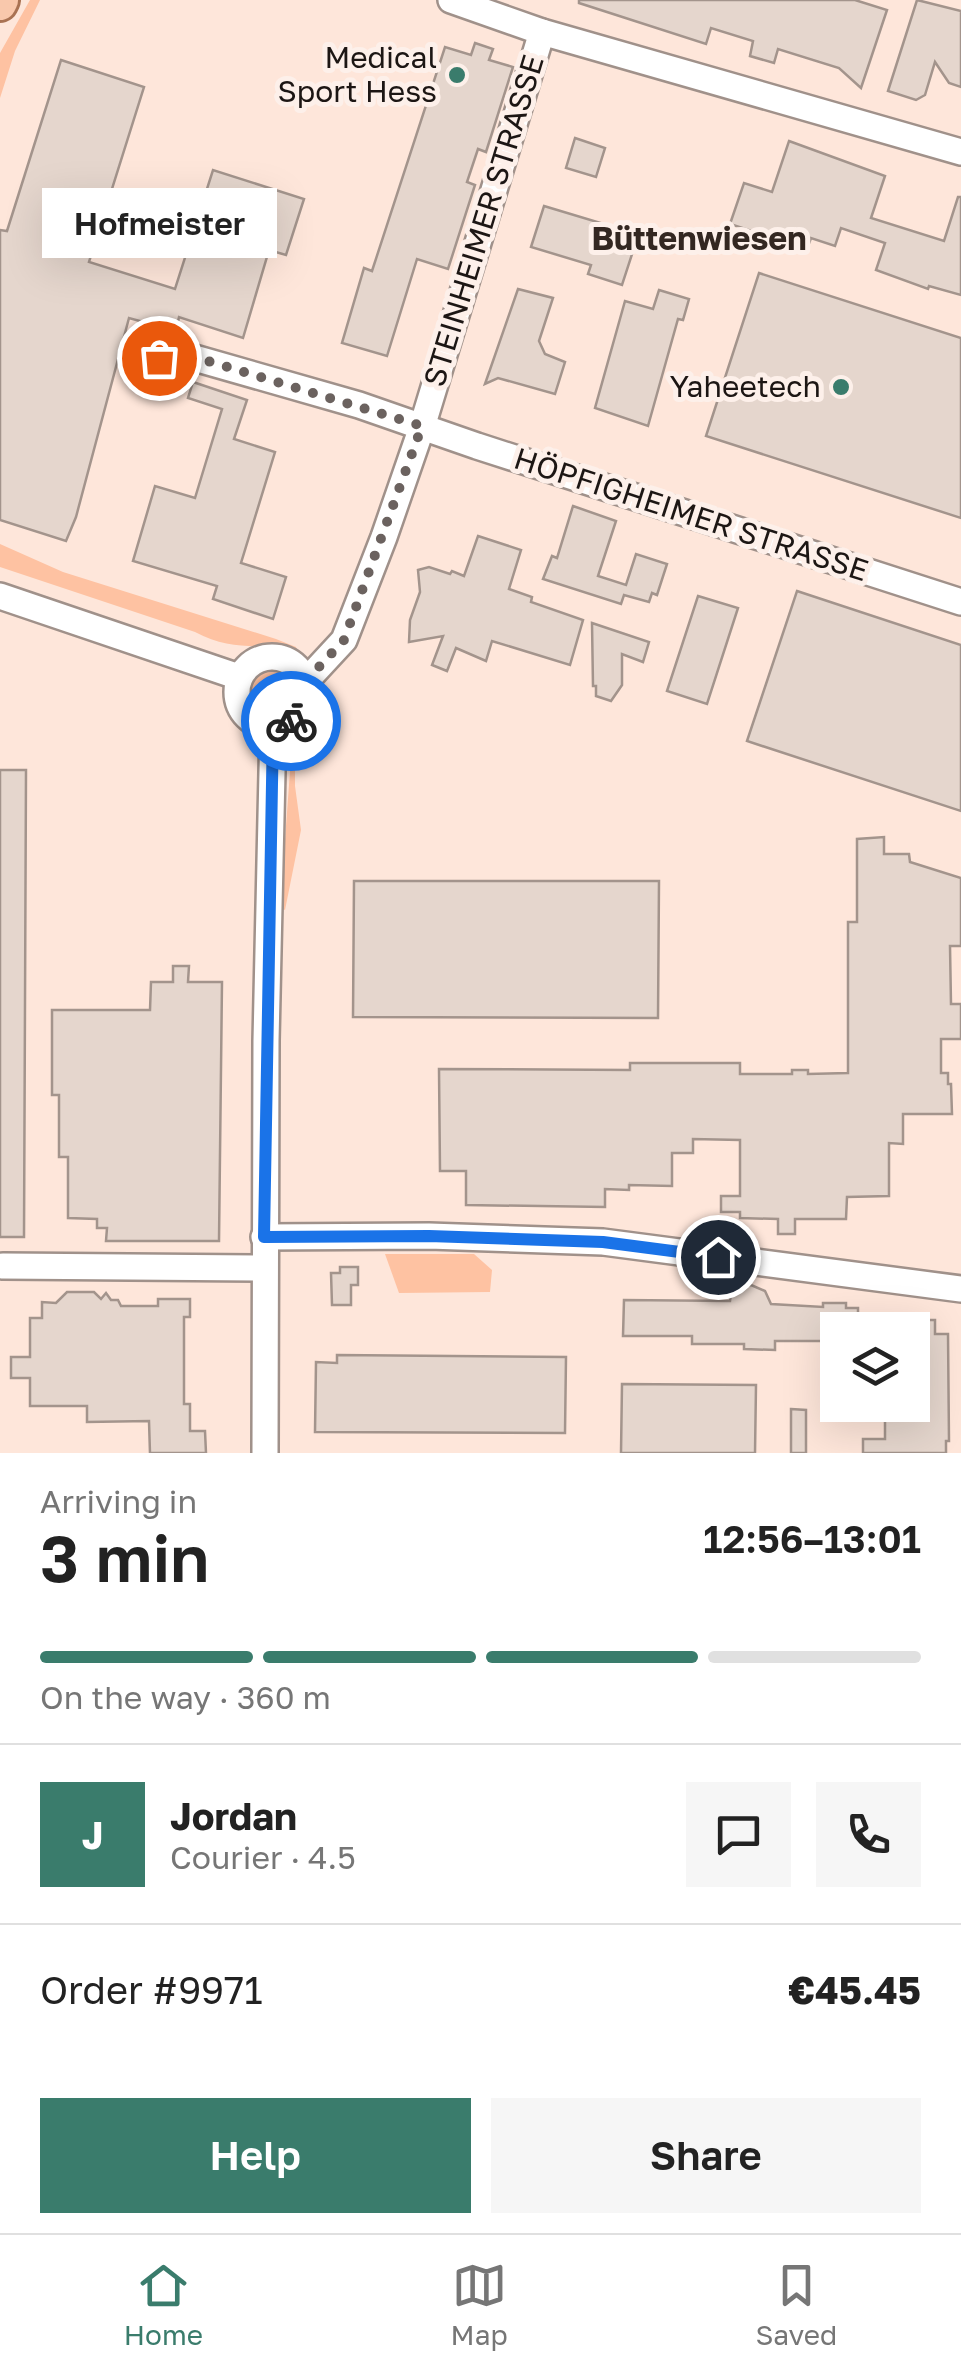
<!DOCTYPE html>
<html lang="en">
<head>
<meta charset="utf-8">
<style>
  body { margin:0; font-family:"Golos Text",sans-serif; background:#f6f6f6; color:#222; height:100vh; display:flex; flex-direction:column; font-size:38px; white-space:nowrap }
  * { box-sizing:border-box; margin:0 }
  p { font-size:32px; color:#767676 }
  .icon { flex:none; width:55px; height:55px; fill:none; stroke:currentColor; stroke-width:2; stroke-linecap:round; stroke-linejoin:round }
  .map { position:relative; height:1453px; overflow:hidden }
  .drawer { display:flex; flex-direction:column; background:#fff; flex:1 }
  .drawer>* { flex:none }
  .fabs { position:absolute; left:820px; top:1312px; display:grid; gap:20px }
  .fabs a { display:grid; place-items:center; width:110px; height:110px; border-radius:0px; background:#fff; box-shadow:0 10px 40px #0002; font-size:50px }
  .pin { position:absolute; display:grid; place-items:center; width:85px; height:85px; color:#fff; margin:-42px; border:5px solid #fff; border-radius:50%; box-shadow:0 2px 10px #0007 }
  .courier { position:absolute; display:grid; place-items:center; width:100px; height:100px; margin:-50px; border:8px solid #1a73e8; border-radius:50%; background:#fff; color:#222; box-shadow:0 2px 12px #0007 }
  .bubble { position:absolute; height:70px; border-radius:0px; background:#fff; box-shadow:0 10px 40px #0002; font-size:32px; font-weight:600; line-height:70px; text-align:center }
  .head em { font-style:normal; font-weight:600 }
  .head div { display:flex; flex-direction:column-reverse }
  .head { display:flex; align-items:center; justify-content:space-between; height:170px; padding:0 40px }
  h1 { font-size:65px; font-weight:600; line-height:75px }
  .bar { display:grid; grid-template-columns:repeat(4,1fr); gap:15px 10px; align-content:center; height:120px; padding:0 40px }
  .bar i { height:12px; border-radius:8px; background:#e0e0e0 }
  .bar .on { background:#3a7c6c }
  .bar p { grid-column:span 4 }
  .line { display:flex; align-items:center; gap:25px; padding:0 40px; border-top:2px solid #e0e0e0 }
  .line div { flex:1 }
  .round { display:grid; place-items:center; flex:none; width:105px; height:105px; border-radius:0px; background:#f6f6f6 }
  .primary-button { display:flex; gap:20px; margin-top:auto; padding:20px 40px }
  .primary-button a { flex:1; height:115px; border-radius:0px; background:#3a7c6c; color:#fff; font-size:40px; font-weight:600; line-height:115px; text-align:center }
  .primary-button a+a { background:#f6f6f6; color:#222 }
  .tab-bar { display:flex; justify-content:space-around; align-items:center; height:140px; border-top:2px solid #e0e0e0; background:#fff; font-size:28px; color:#767676 }
  .tab-bar a { display:grid; justify-items:center; gap:5px }
  .tab-bar .on { color:#3a7c6c }
  .map>svg:first-child { display:block }
  .built { fill:#fee6da; fill-rule:evenodd }
  .green { fill:#fec2a2 }
  .building { fill:#e5d6cd; stroke:#a3948c; stroke-width:2.5 }
  .lines { fill:none; stroke-linecap:round; stroke-linejoin:round }
  .minor-casing { stroke:#a0918a; stroke-width:30 }
  .major-casing { stroke:#a97253; stroke-width:38 }
  .minor { stroke:#fff; stroke-width:25 }
  .major { stroke:#f9c8ac; stroke-width:32 }
  .done { stroke:#6b625f; stroke-width:10; stroke-dasharray:0 18 }
  .route { stroke:#1a73e8; stroke-width:12 }
  .poi-dot { fill:#3a7c6c; stroke:#fdf0ea; stroke-width:4 }
  .labels { text-anchor:middle; stroke-width:10; stroke-linejoin:round; paint-order:stroke }
  .poi-label { font-size:30px; fill:#1c1614; stroke:#fdf0ea; text-anchor:end }
  .street-label { font-size:30px; fill:#1c1614; stroke:#fdf0ea }
  .neighbourhood-label { font-size:32px; font-weight:bold; fill:#332721; stroke:#fdf0ea }
</style>
</head>
<body>
<div class="map">
<svg width="961" height="1453" viewBox="0 0 961 1453">
  <rect width="100%" height="100%" fill="#fdf0ea"/>
  <path class="built" d="M0 0H961V1453H0ZM838 1330H912V1405H838Z"/>
  <g class="green">
    <polygon points="30,0 40,0 15,51 0,98 0,53"/>
    <path d="M0 544 63 572 276 639 296 647 297 650C259 643 232 652 195 632L0 567Z"/>
    <circle cx="273" cy="690" r="22"/>
    <polygon points="295,757 295,786 301,830 285,910 280,907 291,758"/>
    <polygon points="385,1254 474,1254 492,1270 490,1292 399,1293"/>
  </g>
  <g class="building">
    <polygon points="579,0 855,0 887,10 861,88 839,68 778,49 774,63 750,56 753,41 711,28 706,44 579,3"/>
    <polygon points="917,0 961,11 961,87 949,83 935,62 925,95 916,100 888,91"/>
    <polygon points="475,43 493,49 489,60 513,67 486,152 478,149 467,182 475,185 448,269 417,259 387,356 342,343 364,268 372,271 445,47 471,55"/>
    <polygon points="61,60 144,87 89,262 175,289 213,170 304,199 286,255 269,250 243,338 179,317 176,331 129,318 76,517 66,541 0,520 0,230 7,231"/>
    <polygon points="575,138 605,148 596,177 566,168"/>
    <polygon points="789,141 885,176 871,218 944,241 958,197 961,197 961,295 929,286 928,289 876,270 885,243 841,228 835,246 811,238 807,249 730,224 744,183 772,192"/>
    <polygon points="544,206 614,227 610,237 635,245 622,285 588,274 591,265 531,247"/>
    <polygon points="759,273 961,338 961,518 706,436"/>
    <polygon points="518,289 553,298 539,341 545,354 565,362 555,394 498,378 485,384"/>
    <polygon points="659,290 689,299 683,320 678,319 648,426 595,408 625,301 653,309"/>
    <polygon points="193,382 247,400 234,439 275,452 241,563 286,577 273,619 213,599 217,586 133,561 155,486 195,498 222,409 188,398"/>
    <polygon points="573,506 616,521 598,576 626,585 636,554 667,564 657,595 652,593 649,602 624,595 621,604 543,579 552,556 557,558"/>
    <polygon points="478,536 521,550 509,589 532,597 531,602 583,620 570,665 492,641 486,661 456,648 447,671 432,665 443,636 409,642 410,620 420,592 418,570 429,567 450,574 452,571 464,576"/>
    <polygon points="797,591 961,645 961,811 747,741"/>
    <polygon points="698,596 738,608 707,704 667,691"/>
    <polygon points="592,623 649,642 643,662 622,654 622,685 611,701 596,696 596,686 593,686"/>
    <polygon points="0,770 26,770 24,1237 0,1237"/>
    <polygon points="884,837 884,854 909,854 910,862 961,878 961,946 950,946 951,1004 961,1004 961,1039 941,1039 941,1073 948,1073 948,1084 951,1084 952,1114 903,1114 903,1144 889,1143 889,1196 847,1197 846,1219 795,1219 795,1234 778,1234 778,1219 740,1218 740,1212 721,1212 721,1196 740,1196 740,1140 693,1139 693,1153 672,1153 672,1186 629,1185 629,1190 605,1189 605,1207 466,1205 466,1171 440,1171 439,1069 630,1070 630,1063 740,1063 740,1074 792,1074 792,1070 808,1070 808,1074 848,1073 848,922 857,922 857,839"/>
    <polygon points="354,881 659,881 658,1018 353,1017"/>
    <polygon points="173,966 189,966 188,982 222,982 219,1241 106,1241 107,1228 97,1228 97,1219 68,1218 68,1157 59,1157 59,1095 52,1095 52,1010 150,1010 151,982 173,982"/>
    <polygon points="340,1267 358,1267 358,1285 351,1285 351,1305 332,1305 331,1273 340,1273"/>
    <polygon points="751,1285 765,1291 771,1304 823,1307 823,1303 846,1303 846,1308 858,1308 858,1330 822,1330 822,1341 775,1341 775,1350 744,1349 744,1344 692,1344 692,1336 623,1336 624,1300 730,1301 731,1293 737,1287"/>
    <polygon points="67,1292 94,1292 101,1299 106,1293 111,1300 118,1300 121,1306 158,1306 158,1299 190,1299 190,1317 184,1317 184,1404 190,1404 190,1431 205,1431 206,1453 150,1453 149,1421 87,1422 87,1406 30,1406 30,1378 11,1378 11,1357 30,1357 30,1318 42,1318 42,1302 56,1303"/>
    <polygon points="919,1320 935,1320 935,1334 948,1334 949,1441 946,1441 946,1453 863,1453 863,1439 885,1439 885,1405 912,1405 912,1379 920,1379"/>
    <polygon points="337,1355 566,1357 565,1433 315,1432 316,1362 337,1363"/>
    <polygon points="622,1384 756,1385 755,1453 621,1453"/>
    <polygon points="791,1409 806,1410 806,1453 791,1453"/>
  </g>
  <g class="lines">
    <g class="minor-casing">
      <g id="minor">
        <polyline points="451,0 542,32 961,152"/>
        <polyline points="159,359 170,351 359,405 477,446 961,602"/>
        <polyline points="0,596 239,677"/>
        <circle cx="272" cy="692" r="35"/>
        <polyline points="306,681 344,640 384,537 422,427 542,32"/>
        <polyline points="264,1237 429,1236 603,1242 961,1289"/>
        <polyline points="3,1266 264,1268"/>
        <polyline points="265,1453 266,1041 273,727"/>
      </g>
    </g>
    <g class="major-casing">
      <polyline id="major" points="0,4 2,0"/>
    </g>
    <use href="#minor" class="minor"/>
    <use href="#major" class="major"/>
  </g>
  <g class="lines">
    <polyline class="done" points="159,358 170,351 191,356 422,426 344,640 306,681 306,702 291,721"/>
    <polyline class="route" points="291,721 273,727 264,1237 429,1236 603,1242 718,1257"/>
  </g>
  <g class="poi-dot">
    <circle cx="457" cy="75" r="10"/>
    <circle cx="841" cy="387" r="10"/>
  </g>
  <g class="labels">
    <g class="poi-label">
      <text x="437" y="68">Medical<tspan x="437" dy="34">Sport Hess</tspan></text>
      <text x="821" y="397">Yaheetech</text>
    </g>
    <g class="street-label">
      <text transform="translate(484 221) rotate(-73)" y="10">STEINHEIMER STRASSE</text>
      <text transform="translate(691 515) rotate(18)" y="10">HÖPFIGHEIMER STRASSE</text>
    </g>
    <g class="neighbourhood-label">
      <text x="699" y="250">Büttenwiesen</text>
    </g>
  </g>
</svg>
<div class="fabs">
<a><svg class="icon" aria-label="layers" viewBox="0 0 24 24"><path d="M12 4l9 5-9 5-9-5zM3 14l9 5 9-5"/></svg></a>
</div>
<div class="pin" style="left:159px;top:358px;background:#ea580c"><svg class="icon" aria-label="bag" viewBox="0 0 24 24"><path d="M5 8h14l-1 12H6zM9 8a3 3 0 0 1 6 0"/></svg></div>
<div class="pin" style="left:718px;top:1257px;background:#1f2937"><svg class="icon" aria-label="home" viewBox="0 0 24 24"><path d="M3 11l9-7 9 7M6 9v11h12V9"/></svg></div>
<div class="courier" style="left:291px;top:721px"><svg class="icon" aria-label="bike" viewBox="0 0 24 24"><circle cx="6" cy="16" r="4"/><circle cx="18" cy="16" r="4"/><path d="M6 16l4-8h5l3 8M10 8l3 8H6M13 5h3"/></svg></div>
<div class="bubble" style="left:42px;top:188px;width:235px">Hofmeister</div>
</div>
<section class="drawer">
<div class="head"><div><h1>3 min</h1><p>Arriving in</p></div><em>12:56–13:01</em></div>
<div class="bar"><i class="on"></i><i class="on"></i><i class="on"></i><i></i><p>On the way · 360 m</p></div>
<div class="line" style="height:180px"><b class="round" style="background:#3a7c6c;color:#fff">J</b><div><b>Jordan</b><p>Courier · 4.5</p></div><a class="round"><svg class="icon" aria-label="chat" viewBox="0 0 24 24"><path d="M4 5h16v11H9l-5 4z"/></svg></a><a class="round"><svg class="icon" aria-label="phone" viewBox="0 0 24 24"><path d="M5 4h4l2 5-3 2q2 4 5 5l2-3 5 2v4C11 20 4 13 5 4z"/></svg></a></div>
<div class="line" style="height:130px"><div>Order #9971</div><b>€45.45</b></div>
<div class="primary-button"><a>Help</a><a>Share</a></div>
</section>
<nav class="tab-bar">
<a class="on"><svg class="icon" aria-label="home" viewBox="0 0 24 24"><path d="M3 11l9-7 9 7M6 9v11h12V9"/></svg>Home</a>
<a><svg class="icon" aria-label="map" viewBox="0 0 24 24"><path d="M3 6l6-2 6 2 6-2v14l-6 2-6-2-6 2zM9 4v14M15 6v14"/></svg>Map</a>
<a><svg class="icon" aria-label="saved" viewBox="0 0 24 24"><path d="M7 4h10v16l-5-4-5 4z"/></svg>Saved</a>
</nav>
</body>
</html>
